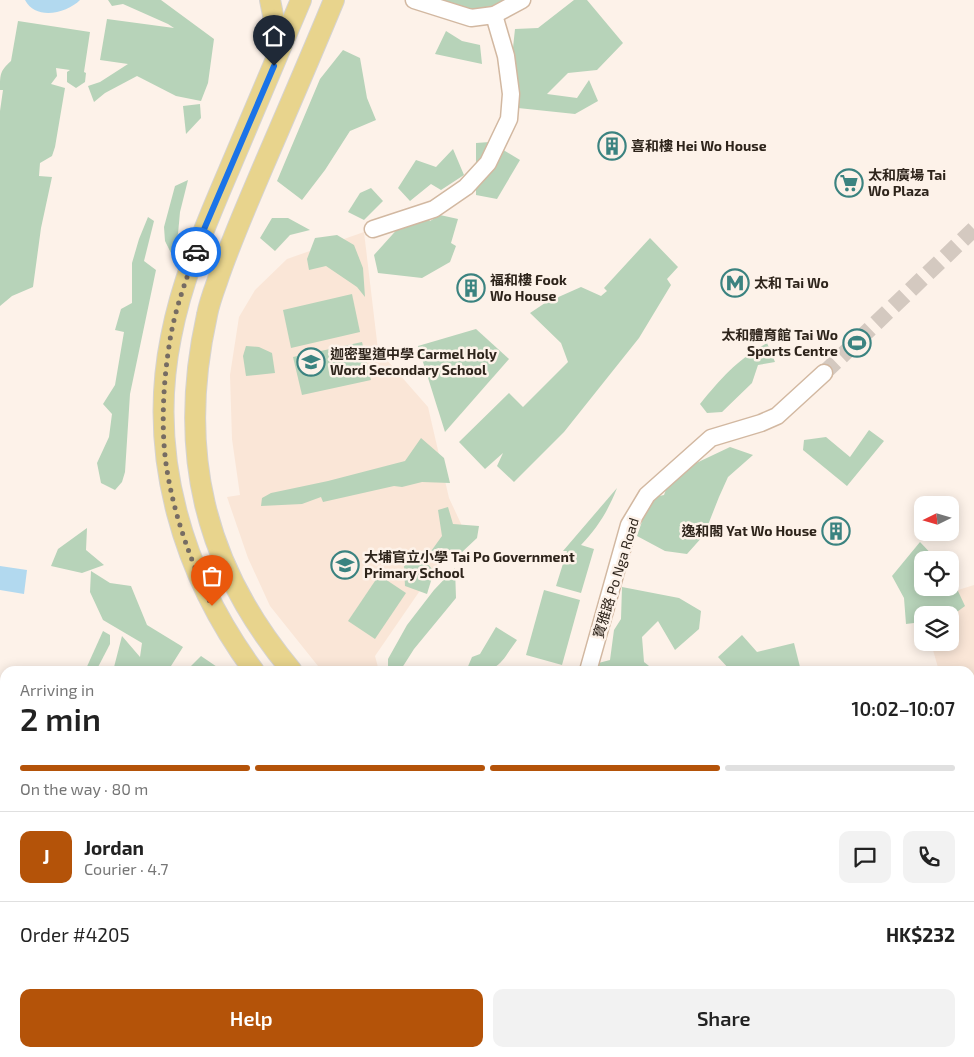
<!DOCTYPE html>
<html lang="en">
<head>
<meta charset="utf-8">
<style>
  body { margin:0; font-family:"Exo 2","Noto Sans TC",sans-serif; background:#f2f2f2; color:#222; height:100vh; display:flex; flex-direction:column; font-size:19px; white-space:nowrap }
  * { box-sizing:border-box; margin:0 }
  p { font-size:16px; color:#767676 }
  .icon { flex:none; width:28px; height:28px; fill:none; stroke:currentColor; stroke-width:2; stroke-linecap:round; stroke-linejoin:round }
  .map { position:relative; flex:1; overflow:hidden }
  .sheet { position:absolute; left:0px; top:666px; width:975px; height:391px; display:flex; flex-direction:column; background:#fff; border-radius:15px 15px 0 0; box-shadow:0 2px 12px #0003 }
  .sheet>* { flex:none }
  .needle { width:32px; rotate:265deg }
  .controls { position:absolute; left:914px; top:496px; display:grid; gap:10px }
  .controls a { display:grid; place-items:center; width:45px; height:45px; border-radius:10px; background:#fff; box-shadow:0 2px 12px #0003; font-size:25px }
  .pin { position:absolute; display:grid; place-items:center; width:42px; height:42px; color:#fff; margin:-51px -21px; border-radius:50% 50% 50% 0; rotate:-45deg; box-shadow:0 0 5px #0007 }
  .pin .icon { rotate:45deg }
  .courier { position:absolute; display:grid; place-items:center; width:50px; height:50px; margin:-25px; border:4px solid #1a73e8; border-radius:50%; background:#fff; color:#222; box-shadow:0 1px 6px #0007 }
  .overview em { font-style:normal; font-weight:600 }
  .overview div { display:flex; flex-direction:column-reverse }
  .overview { display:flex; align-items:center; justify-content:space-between; height:85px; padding:0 20px }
  h1 { font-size:32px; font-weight:600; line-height:38px }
  .bar { display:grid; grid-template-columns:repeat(4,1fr); gap:8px 5px; align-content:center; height:60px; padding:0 20px }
  .bar i { height:6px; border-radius:4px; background:#e0e0e0 }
  .bar .selected { background:#b45309 }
  .bar p { grid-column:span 4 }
  .line { display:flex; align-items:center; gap:12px; padding:0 20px; border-top:1px solid #e0e0e0 }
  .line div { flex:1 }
  .round { display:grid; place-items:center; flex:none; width:52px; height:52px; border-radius:10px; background:#f2f2f2 }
  .primary-button { display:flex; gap:10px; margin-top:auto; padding:10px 20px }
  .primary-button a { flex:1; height:58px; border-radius:10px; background:#b45309; color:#fff; font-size:20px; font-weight:600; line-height:58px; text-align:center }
  .primary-button a+a { background:#f2f2f2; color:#222 }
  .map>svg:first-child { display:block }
  .education { fill:#fae6d7 }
  .green { fill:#b7d3b9 }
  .water { fill:#b2d9ef }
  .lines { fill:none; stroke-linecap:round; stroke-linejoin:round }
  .minor-tunnel { stroke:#d4c9c0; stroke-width:16; stroke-dasharray:16 8; stroke-linecap:butt }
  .minor-casing { stroke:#d2b8a1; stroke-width:19 }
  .major-casing { stroke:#d5d3d1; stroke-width:22 }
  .highway-casing { stroke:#d5d3d1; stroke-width:26 }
  .minor { stroke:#fff; stroke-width:16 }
  .major { stroke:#e8d48d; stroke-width:20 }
  .highway { stroke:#d8b841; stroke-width:24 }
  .rail { stroke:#52473e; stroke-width:4; stroke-dasharray:8 4; stroke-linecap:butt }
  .done { stroke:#766c63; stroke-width:5; stroke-dasharray:0 9 }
  .route { stroke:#1a73e8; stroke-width:6 }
  .labels { text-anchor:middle; stroke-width:5; stroke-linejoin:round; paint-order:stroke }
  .poi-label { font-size:14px; font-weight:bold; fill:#2e241b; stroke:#fdf2e9; text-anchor:start }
  .street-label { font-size:14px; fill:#2e241b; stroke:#fdf2e9 }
</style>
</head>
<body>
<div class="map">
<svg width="974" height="1057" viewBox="0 0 974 1057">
  <rect width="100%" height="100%" fill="#fdf2e9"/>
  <g class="education">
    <polygon points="364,232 378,350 428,407 449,498 463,528 375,656 379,671 322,671 270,606 248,558 227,497 240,495 232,439 230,375 239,317 255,290 287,259"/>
    <polygon points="974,585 974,722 970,718 970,671 939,671 931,643 950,642 950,615 920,602"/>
    <polygon points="0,736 5,737 5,902 0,900"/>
  </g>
  <g class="green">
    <polygon points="108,0 161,0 214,39 208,83 201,101 176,96 137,76 105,93 94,102 88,86 100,82 128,64 100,60 107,19 174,28 168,24 123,4 112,6"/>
    <polygon points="440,0 509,0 483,12 459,9"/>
    <polygon points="574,0 587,0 623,43 597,70 568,73 547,94 577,98 589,80 598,101 575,114 518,108 512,57 515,29 538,28"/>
    <path d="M18 21 90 32 84 72 86 73 85 82 76 88 67 82V72L70 70 56 68 57 76 51 84 65 88 55 147 52 156 40 163 39 176 52 177 41 228 33 287 12 296 0 306V111L3 90H0C0 74 0 71 11 61Z"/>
    <polygon points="446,31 462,41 480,45 482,64 435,54"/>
    <polygon points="343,50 360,58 367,98 376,120 350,131 325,170 302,200 277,181 320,79"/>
    <polygon points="200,104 201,118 186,134 183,106"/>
    <polygon points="490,142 520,160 497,199 476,195 476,143"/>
    <polygon points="453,149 464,175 441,190 431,184 410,201 398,188 416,160 436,167"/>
    <polygon points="188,180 180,212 178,234 171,253 165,241 164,227 175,186"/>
    <polygon points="371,188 383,201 364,220 348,212 360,193"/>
    <polygon points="419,205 430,221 440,215 458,219 451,243 456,246 450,262 422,278 378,273 374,255"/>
    <polygon points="148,217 154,221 144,261 156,270 130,394 125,472 122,482 115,490 101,483 97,463 109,437 112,414 103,404 115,385 124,332 115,330 121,309 132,303 132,263 139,239"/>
    <polygon points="272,218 288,218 310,230 290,235 275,251 260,238"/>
    <polygon points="337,235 354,245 363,268 365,297 357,287 326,266 309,270 307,259 315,238"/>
    <polygon points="650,238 678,267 667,279 671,285 639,338 564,432 514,482 497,466 503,453 485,469 459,442 509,393 523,407 568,362 561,343 530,313 545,303 581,287 601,296 607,291 604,288"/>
    <polygon points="352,294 360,332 291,348 283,310"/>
    <polygon points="476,329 509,359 445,432 418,346"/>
    <polygon points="362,342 371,380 302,395 293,357"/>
    <path d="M767 343 775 362 758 365 752 383 722 412 707 413 700 404C723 376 736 361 767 343Z"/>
    <polygon points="246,346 259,347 272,353 275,373 246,376 243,356"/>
    <polygon points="869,430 884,441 847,486 803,450 804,440 826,437 850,457"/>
    <polygon points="421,438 444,458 450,483 422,482 402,487 394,486 323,502 321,497 302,504 261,506 262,498 271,493 328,481 405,461"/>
    <polygon points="730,447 753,455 728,477 719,497 704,535 687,554 665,551 637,536 650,498 664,495 671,475"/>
    <path d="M617 488C608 511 598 527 581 545L594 549 581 593 556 586 567 551H563Z"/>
    <polygon points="448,507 453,524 479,526 477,538 461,553 429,554 442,536 438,510"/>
    <polygon points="87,528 86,550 104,565 82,573 51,566 58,549"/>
    <polygon points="920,542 937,560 922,560 922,588 950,588 950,574 965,606 950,617 950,615 922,615 922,622 906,624 904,598 892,576"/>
    <polygon points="421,557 434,571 427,594 405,586 404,566"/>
    <polygon points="455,568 456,598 414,649 400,671 388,671 388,659 407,625 434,590"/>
    <polygon points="91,571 110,583 131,586 147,625 183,647 171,666 180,671 113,671 122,636 140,657 142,643 103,620 90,592"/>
    <polygon points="379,575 406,593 375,639 348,621"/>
    <polygon points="622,587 679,598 701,611 699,629 675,650 658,621 642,637 644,662 654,670 653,671 586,671 587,666 610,660 614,630 621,619"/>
    <polygon points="544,590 580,600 562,665 526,655"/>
    <path d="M496 627 517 640C498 666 501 671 466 671L472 657 480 654Z"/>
    <polygon points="103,631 110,635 110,644 96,671 85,671"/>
    <polygon points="742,635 757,652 794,643 801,671 731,671 718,657"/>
    <polygon points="201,656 223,671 186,671"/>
    <polygon points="0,909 5,910 5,1052 171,1052 171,1057 0,1057"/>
    <polygon points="970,920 974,920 974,967 970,965"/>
    <polygon points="268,1052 349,1053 338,1057 268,1057"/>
    <polygon points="662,1053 813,1053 805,1057 675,1057"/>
    <polygon points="970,1053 971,1057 827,1057 822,1053"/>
  </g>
  <g class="water">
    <path d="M25 0H80C67 13 36 21 25 0Z"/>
    <polygon points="0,566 27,570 24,594 0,590"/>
  </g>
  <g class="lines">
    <polyline class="minor-tunnel" points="824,373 974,229"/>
    <g class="minor-casing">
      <g id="minor">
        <polyline points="414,0 471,18 494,15 522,0"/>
        <polyline points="373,229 434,209 466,187 488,163 509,119 511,94 506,56 494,15"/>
        <polyline points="588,671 629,525 647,495 711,438 761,423 777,416 824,373"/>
        <polyline points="0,717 5,718"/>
        <polyline points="448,1052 452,1057"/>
        <polyline points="185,1057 186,1052"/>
      </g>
    </g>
    <g class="major-casing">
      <g id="major">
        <polyline points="270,0 276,30 276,52"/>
        <path d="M254 671C183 575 147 456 171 337 182 279 206 224 229 170 253 113 277 57 301 0"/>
        <path d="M292 671C203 565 177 450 207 315 209 304 213 293 217 282 230 243 247 205 263 167 287 111 311 56 334 0"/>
        <polyline points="348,1057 353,1052"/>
      </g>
    </g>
    <g class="highway-casing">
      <g id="highway">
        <polyline points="970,985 974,987"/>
        <polyline points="970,1010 974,1013"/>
      </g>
    </g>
    <use href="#minor" class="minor"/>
    <use href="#major" class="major"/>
    <use href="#highway" class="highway"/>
    <g class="rail">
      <polyline points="244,1057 246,1052"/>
      <polyline points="255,1057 257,1052"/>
    </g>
  </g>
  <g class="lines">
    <path class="done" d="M196 252C186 280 175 309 170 340 163 382 160 434 168 476 176 521 192 564 212 606"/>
    <polyline class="route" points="196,252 202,234 274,66"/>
  </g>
  <defs>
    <g id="building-ring" transform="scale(1.4375)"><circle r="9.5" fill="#fdf2e9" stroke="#3b8380" stroke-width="1.5"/><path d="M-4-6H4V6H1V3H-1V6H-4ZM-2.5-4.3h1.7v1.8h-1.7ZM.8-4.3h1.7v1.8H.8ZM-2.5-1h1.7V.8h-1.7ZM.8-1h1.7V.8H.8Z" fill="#3b8380"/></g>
    <g id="supermarket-ring" transform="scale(1.4375)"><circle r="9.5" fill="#fdf2e9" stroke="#3b8380" stroke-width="1.5"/><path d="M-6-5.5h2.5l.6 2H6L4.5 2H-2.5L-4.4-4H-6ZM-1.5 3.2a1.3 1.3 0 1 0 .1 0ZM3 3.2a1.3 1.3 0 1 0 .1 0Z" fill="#3b8380"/></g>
    <g id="metro-ring" transform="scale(1.4375)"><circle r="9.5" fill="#fdf2e9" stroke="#3b8380" stroke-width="1.5"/><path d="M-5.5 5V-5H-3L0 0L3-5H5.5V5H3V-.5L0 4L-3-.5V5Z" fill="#3b8380"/></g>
    <g id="stadium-ring" transform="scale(1.4375)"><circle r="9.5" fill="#fdf2e9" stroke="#3b8380" stroke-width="1.5"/><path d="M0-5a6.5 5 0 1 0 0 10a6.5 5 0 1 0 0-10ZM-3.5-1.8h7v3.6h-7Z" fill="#3b8380"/></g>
    <g id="school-ring" transform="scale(1.4375)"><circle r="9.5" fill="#fdf2e9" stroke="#3b8380" stroke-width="1.5"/><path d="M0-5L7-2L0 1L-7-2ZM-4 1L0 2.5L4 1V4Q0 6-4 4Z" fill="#3b8380"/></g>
  </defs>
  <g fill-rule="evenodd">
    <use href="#building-ring" x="612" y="146"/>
    <use href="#supermarket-ring" x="849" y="183"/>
    <use href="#metro-ring" x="735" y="283"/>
    <use href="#building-ring" x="471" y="288"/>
    <use href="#stadium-ring" x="857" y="343"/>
    <use href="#school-ring" x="311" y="362"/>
    <use href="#building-ring" x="836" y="531"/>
    <use href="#school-ring" x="345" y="565"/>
  </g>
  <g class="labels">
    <g class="poi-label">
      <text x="631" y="151">喜和樓 Hei Wo House</text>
      <text x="868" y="180">太和廣場 Tai<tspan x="868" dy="16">Wo Plaza</tspan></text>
      <text x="490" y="285">福和樓 Fook<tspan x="490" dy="16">Wo House</tspan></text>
      <text x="754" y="288">太和 Tai Wo</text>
      <text x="838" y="340" text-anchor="end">太和體育館 Tai Wo<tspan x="838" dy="16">Sports Centre</tspan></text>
      <text x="330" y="359">迦密聖道中學 Carmel Holy<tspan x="330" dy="16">Word Secondary School</tspan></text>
      <text x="817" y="536" text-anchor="end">逸和閣 Yat Wo House</text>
      <text x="364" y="562">大埔官立小學 Tai Po Government<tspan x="364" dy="16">Primary School</tspan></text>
    </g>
    <g class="street-label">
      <text transform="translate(616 578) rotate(-73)" y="5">寶雅路 Po Nga Road</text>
    </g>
  </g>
</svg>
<div class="controls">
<a><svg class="needle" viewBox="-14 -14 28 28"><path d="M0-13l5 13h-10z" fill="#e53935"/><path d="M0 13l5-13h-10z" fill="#767676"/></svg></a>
<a><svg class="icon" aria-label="locate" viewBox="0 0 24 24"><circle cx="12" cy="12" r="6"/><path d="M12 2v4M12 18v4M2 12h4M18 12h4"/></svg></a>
<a><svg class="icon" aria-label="layers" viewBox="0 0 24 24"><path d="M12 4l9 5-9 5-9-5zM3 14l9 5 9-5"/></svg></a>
</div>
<div class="pin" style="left:212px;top:606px;background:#ea580c"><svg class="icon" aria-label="bag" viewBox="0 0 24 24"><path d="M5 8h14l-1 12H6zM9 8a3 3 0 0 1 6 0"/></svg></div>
<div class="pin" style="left:274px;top:66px;background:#1f2937"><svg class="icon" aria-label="home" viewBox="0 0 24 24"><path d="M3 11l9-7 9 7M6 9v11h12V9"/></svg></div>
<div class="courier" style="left:196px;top:252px"><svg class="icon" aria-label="car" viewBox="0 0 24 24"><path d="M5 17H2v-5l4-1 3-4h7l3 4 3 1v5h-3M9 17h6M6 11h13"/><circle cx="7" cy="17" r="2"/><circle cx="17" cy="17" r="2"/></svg></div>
<section class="sheet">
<div class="overview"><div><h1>2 min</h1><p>Arriving in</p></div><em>10:02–10:07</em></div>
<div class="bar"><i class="selected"></i><i class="selected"></i><i class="selected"></i><i></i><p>On the way · 80 m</p></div>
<div class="line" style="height:90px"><b class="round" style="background:#b45309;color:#fff">J</b><div><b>Jordan</b><p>Courier · 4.7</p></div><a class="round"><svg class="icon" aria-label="chat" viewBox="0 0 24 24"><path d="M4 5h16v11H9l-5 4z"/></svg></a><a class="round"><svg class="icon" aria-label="phone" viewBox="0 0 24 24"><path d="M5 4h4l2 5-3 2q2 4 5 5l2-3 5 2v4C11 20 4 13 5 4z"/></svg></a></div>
<div class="line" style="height:65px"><div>Order #4205</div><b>HK$232</b></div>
<div class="primary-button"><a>Help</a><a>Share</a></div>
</section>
</div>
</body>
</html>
